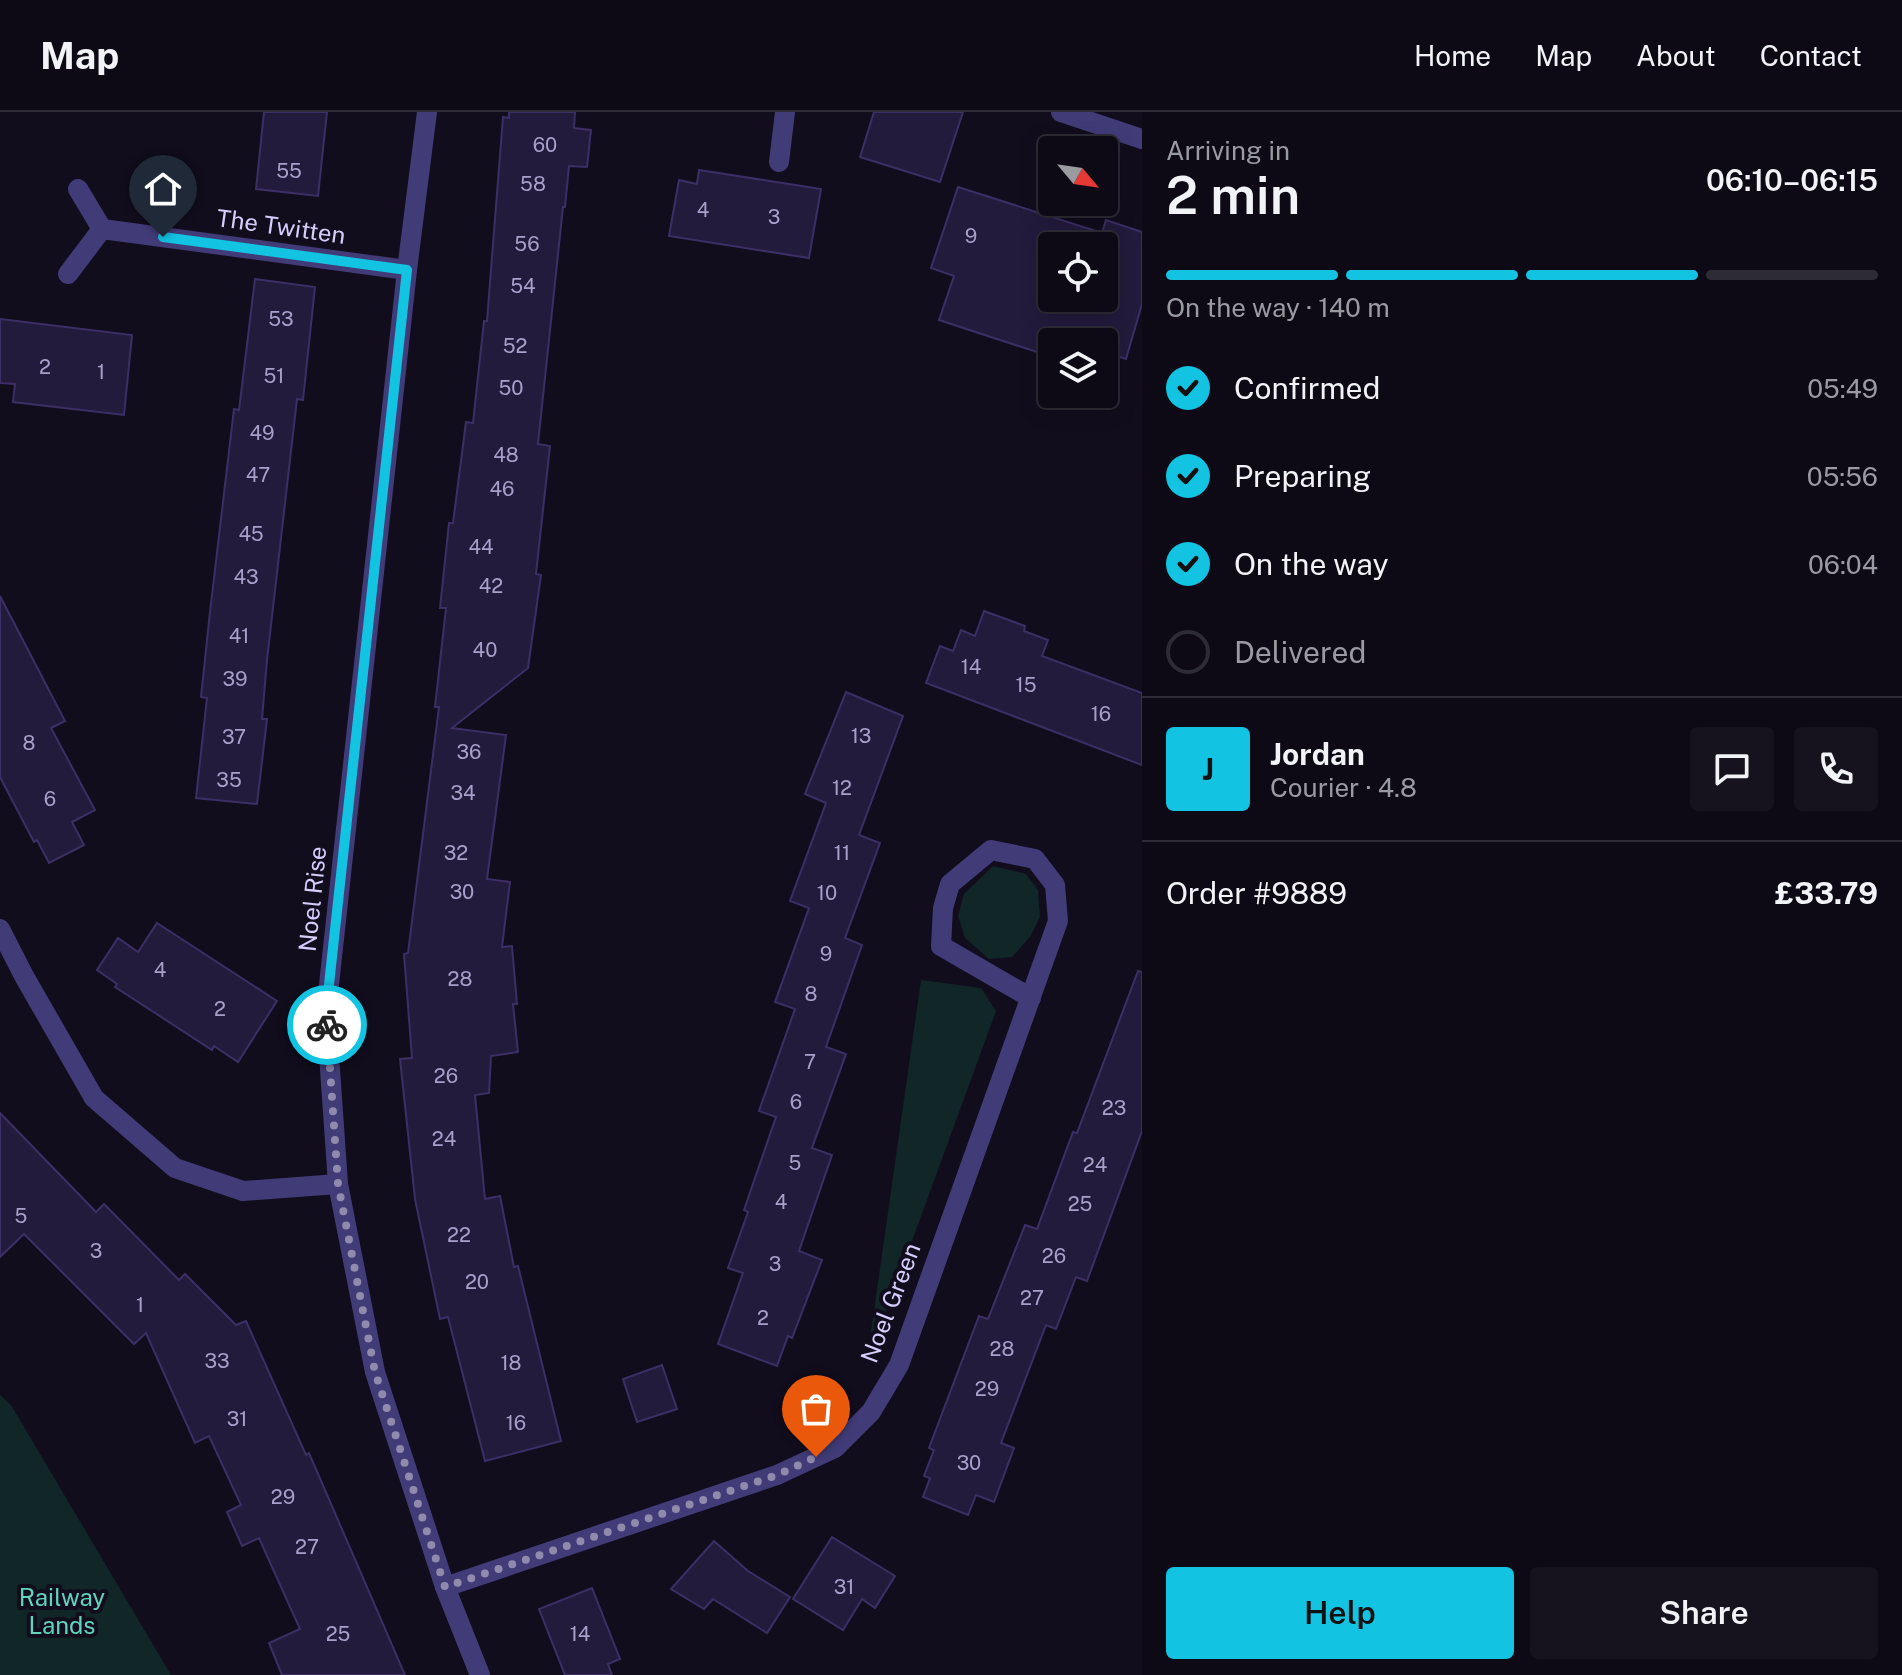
<!DOCTYPE html>
<html lang="en">
<head>
<meta charset="utf-8">
<style>
  body { margin:0; font-family:"Public Sans",sans-serif; background:#16131f; color:#f1f3f6; height:100vh; display:flex; flex-direction:column; font-size:30px; white-space:nowrap }
  * { box-sizing:border-box; margin:0 }
  p { font-size:26px; color:#9a9aa1 }
  .icon { flex:none; width:44px; height:44px; fill:none; stroke:currentColor; stroke-width:2; stroke-linecap:round; stroke-linejoin:round }
  .map { position:relative; flex:1; overflow:hidden }
  .drawer { display:flex; flex-direction:column; background:#0d0a16; width:760px }
  .drawer>* { flex:none }
  .needle { width:52px; rotate:119deg }
  .buttons { position:absolute; left:1038px; top:24px; display:grid; gap:16px }
  .buttons a { display:grid; place-items:center; width:80px; height:80px; border-radius:8px; background:#0d0a16; box-shadow:0 4px 20px #0003,0 0 0 2px #2d2b35; font-size:40px }
  .pin { position:absolute; display:grid; place-items:center; width:68px; height:68px; color:#fff; margin:-82px -34px; border-radius:50% 50% 50% 0; rotate:-45deg; box-shadow:0 0 8px #0007 }
  .pin .icon { rotate:45deg }
  .courier { position:absolute; display:grid; place-items:center; width:80px; height:80px; margin:-40px; border:6px solid #12c3e2; border-radius:50%; background:#fff; color:#222; box-shadow:0 2px 10px #0007 }
  .head em { font-style:normal; font-weight:600 }
  .head div { display:flex; flex-direction:column-reverse }
  .head { display:flex; align-items:center; justify-content:space-between; height:136px; padding:0 24px }
  h1 { font-size:52px; font-weight:600; line-height:60px }
  .bar { display:grid; grid-template-columns:repeat(4,1fr); gap:12px 8px; align-content:center; height:96px; padding:0 24px }
  .bar i { height:10px; border-radius:6px; background:#2d2b35 }
  .bar .active { background:#12c3e2 }
  .bar p { grid-column:span 4 }
  .line { display:flex; align-items:center; gap:20px; padding:0 24px; border-top:2px solid #2d2b35 }
  .line div { flex:1 }
  .round { display:grid; place-items:center; flex:none; width:84px; height:84px; border-radius:8px; background:#16131f }
  ol { padding:0 24px; list-style:none }
  li { display:flex; align-items:center; gap:24px; height:88px }
  li p { margin-inline-start:auto }
  li .icon { padding:8px; border-radius:50%; background:#12c3e2; color:#111; stroke-width:4 }
  li:last-child { color:#9a9aa1 }
  li i { width:44px; height:44px; border:4px solid #2d2b35; border-radius:50% }
  .cta { display:flex; gap:16px; margin-top:auto; padding:16px 24px }
  .cta a { flex:1; height:92px; border-radius:8px; background:#12c3e2; color:#111; font-size:32px; font-weight:600; line-height:92px; text-align:center }
  .cta a+a { background:#16131f; color:#f1f3f6 }
  header { display:flex; align-items:center; gap:48px; box-sizing:border-box; height:112px; padding:0 40px; background:#0d0a16; border-bottom:2px solid #2d2b35 }
  header strong { font-size:38px }
  nav { display:flex; gap:44px; margin-inline-start:auto; font-size:28px }
  main { display:flex; flex:1; min-height:0 }
  .map>svg:first-child { display:block }
  .green { fill:#112626 }
  .building { fill:#231b3c; stroke:#3d2f66; stroke-width:2; fill-rule:evenodd }
  .lines { fill:none; stroke-linecap:round; stroke-linejoin:round }
  .service { stroke:#413c78; stroke-width:20 }
  .minor { stroke:#413c78; stroke-width:20 }
  .done { stroke:#908aad; stroke-width:8; stroke-dasharray:0 14.4 }
  .route { stroke:#12c3e2; stroke-width:10 }
  .labels { text-anchor:middle; stroke-width:8; stroke-linejoin:round; paint-order:stroke }
  .number-label { font-size:20px; fill:#a8a0cb }
  .street-label { font-size:24px; fill:#d5cdfb; stroke:#110d1d }
  .park-label { font-size:24px; fill:#60d4bd; stroke:#110d1d }
</style>
</head>
<body>
<header>
<strong>Map</strong>
<nav><a>Home</a><a>Map</a><a>About</a><a>Contact</a></nav>
</header>
<main>
<div class="map">
<svg width="1142" height="1563" viewBox="0 0 1142 1563">
  <rect width="100%" height="100%" fill="#110d1d"/>
  <g class="green">
    <polygon points="993,754 1026,762 1038,778 1040,805 1030,825 1012,845 989,847 965,826 958,804 964,782"/>
    <polygon points="921,868 981,876 996,899 866,1255"/>
    <polygon points="0,1283 11,1293 171,1563 0,1563"/>
  </g>
  <g class="building">
    <polygon points="264,0 327,0 318,84 256,77"/>
    <polygon points="509,0 575,0 574,16 591,18 587,55 569,54 565,95 563,95 538,332 550,334 536,462 541,463 528,556 452,616 506,623 487,767 510,770 502,835 512,834 517,892 513,892 518,940 491,944 489,981 475,983 485,1087 500,1084 514,1155 518,1154 561,1329 485,1349 448,1205 440,1207 415,1087 400,947 412,946 404,842 408,841 439,595 435,595 446,496 440,496 449,411 453,411 466,310 473,311 484,209 487,209 503,5 509,6"/>
    <polygon points="874,0 963,0 940,70 860,45"/>
    <polygon points="699,58 821,77 809,146 669,124 679,68 697,72"/>
    <path d="M958 75 1102 121 1106 108 1142 120V192L1126 247 1104 240V230H1074L1050 222 1043 242 939 208 954 164 931 156ZM1052 134H1104V186H1052Z"/>
    <polygon points="255,167 315,175 303,288 297,287 267,548 262,607 267,607 257,692 196,686 207,586 201,585 210,500 234,297 239,298"/>
    <polygon points="0,207 132,223 124,303 13,290 15,272 0,271"/>
    <polygon points="0,484 65,609 51,616 95,698 72,710 84,733 49,751 37,728 34,730 0,665"/>
    <polygon points="984,499 1025,514 1024,519 1048,528 1042,544 1142,581 1142,653 926,571 940,534 953,539 961,518 975,524"/>
    <polygon points="846,580 903,604 859,723 880,731 845,826 862,833 826,935 846,942 812,1036 832,1043 799,1139 822,1148 792,1226 788,1224 777,1254 718,1232 743,1161 728,1156 748,1100 744,1098 776,1005 759,999 795,897 775,890 809,796 790,789 826,691 805,682"/>
    <polygon points="157,811 277,889 238,950 214,934 212,938 115,875 117,872 97,858 118,826 138,840"/>
    <polygon points="1138,859 1142,860 1142,1019 1087,1169 1076,1165 1056,1217 1046,1213 1001,1331 1014,1336 994,1390 976,1383 968,1403 923,1385 930,1366 924,1364 934,1338 929,1336 979,1204 988,1207 1025,1113 1037,1117 1073,1020 1077,1021"/>
    <polygon points="0,1001 96,1100 104,1092 179,1168 185,1162 236,1213 246,1209 306,1343 309,1341 405,1563 282,1563 269,1531 300,1517 259,1426 242,1434 227,1400 241,1393 209,1324 195,1331 146,1221 134,1232 24,1122 0,1145"/>
    <polygon points="662,1253 677,1297 637,1310 623,1267"/>
    <polygon points="832,1425 895,1464 875,1496 862,1487 843,1518 793,1487"/>
    <polygon points="714,1429 748,1459 790,1485 767,1521 713,1487 704,1497 671,1477"/>
    <polygon points="592,1476 620,1547 608,1552 612,1563 565,1563 539,1497"/>
  </g>
  <g class="lines">
    <g class="service">
      <polyline points="779,50 785,0"/>
      <polyline points="68,162 102,117 78,77"/>
    </g>
    <g class="minor">
      <polyline points="427,0 407,158 326,900 338,1072 375,1260 445,1475 480,1563"/>
      <polyline points="1061,0 1142,27"/>
      <polyline points="102,117 407,158"/>
      <polyline points="0,817 24,864 94,986 175,1056 243,1079 338,1072"/>
      <polyline points="445,1475 777,1363 835,1336 871,1300 899,1253 1058,809 1055,773 1035,747 991,738 950,772 943,796 941,834 1031,886"/>
    </g>
  </g>
  <g class="lines">
    <polyline class="done" points="327,913 338,1072 375,1260 445,1475 777,1363 816,1345"/>
    <polyline class="route" points="163,125 407,158 326,900 327,913"/>
  </g>
  <g class="labels">
    <g class="number-label">
      <text x="545" y="40">60</text>
      <text x="289" y="66">55</text>
      <text x="533" y="79">58</text>
      <text x="703" y="105">4</text>
      <text x="774" y="112">3</text>
      <text x="971" y="131">9</text>
      <text x="527" y="139">56</text>
      <text x="523" y="181">54</text>
      <text x="281" y="214">53</text>
      <text x="515" y="241">52</text>
      <text x="45" y="262">2</text>
      <text x="101" y="267">1</text>
      <text x="274" y="271">51</text>
      <text x="511" y="283">50</text>
      <text x="262" y="328">49</text>
      <text x="506" y="350">48</text>
      <text x="258" y="370">47</text>
      <text x="502" y="384">46</text>
      <text x="251" y="429">45</text>
      <text x="481" y="442">44</text>
      <text x="246" y="472">43</text>
      <text x="491" y="481">42</text>
      <text x="239" y="531">41</text>
      <text x="485" y="545">40</text>
      <text x="971" y="562">14</text>
      <text x="235" y="574">39</text>
      <text x="1026" y="580">15</text>
      <text x="1101" y="609">16</text>
      <text x="861" y="631">13</text>
      <text x="234" y="632">37</text>
      <text x="29" y="638">8</text>
      <text x="469" y="647">36</text>
      <text x="229" y="675">35</text>
      <text x="842" y="683">12</text>
      <text x="463" y="688">34</text>
      <text x="50" y="694">6</text>
      <text x="456" y="748">32</text>
      <text x="842" y="748">11</text>
      <text x="462" y="787">30</text>
      <text x="827" y="788">10</text>
      <text x="826" y="849">9</text>
      <text x="160" y="865">4</text>
      <text x="460" y="874">28</text>
      <text x="811" y="889">8</text>
      <text x="220" y="904">2</text>
      <text x="810" y="957">7</text>
      <text x="446" y="971">26</text>
      <text x="796" y="997">6</text>
      <text x="1114" y="1003">23</text>
      <text x="444" y="1034">24</text>
      <text x="795" y="1058">5</text>
      <text x="1095" y="1060">24</text>
      <text x="781" y="1097">4</text>
      <text x="1080" y="1099">25</text>
      <text x="21" y="1111">5</text>
      <text x="459" y="1130">22</text>
      <text x="96" y="1146">3</text>
      <text x="1054" y="1151">26</text>
      <text x="775" y="1159">3</text>
      <text x="477" y="1177">20</text>
      <text x="1032" y="1193">27</text>
      <text x="140" y="1200">1</text>
      <text x="763" y="1213">2</text>
      <text x="1002" y="1244">28</text>
      <text x="217" y="1256">33</text>
      <text x="511" y="1258">18</text>
      <text x="987" y="1284">29</text>
      <text x="237" y="1314">31</text>
      <text x="516" y="1318">16</text>
      <text x="969" y="1358">30</text>
      <text x="283" y="1392">29</text>
      <text x="307" y="1442">27</text>
      <text x="844" y="1482">31</text>
      <text x="338" y="1529">25</text>
      <text x="580" y="1529">14</text>
    </g>
    <g class="street-label">
      <text transform="translate(281 115) rotate(8)" y="8">The Twitten</text>
      <text transform="translate(313 787) rotate(-84)" y="8">Noel Rise</text>
      <text transform="translate(891 1191) rotate(-69)" y="8">Noel Green</text>
    </g>
    <g class="park-label">
      <text x="62" y="1494">Railway<tspan x="62" dy="28">Lands</tspan></text>
    </g>
  </g>
</svg>
<div class="buttons">
<a><svg class="needle" viewBox="-14 -14 28 28"><path d="M0-13l5 13h-10z" fill="#e53935"/><path d="M0 13l5-13h-10z" fill="#9a9aa1"/></svg></a>
<a><svg class="icon" aria-label="locate" viewBox="0 0 24 24"><circle cx="12" cy="12" r="6"/><path d="M12 2v4M12 18v4M2 12h4M18 12h4"/></svg></a>
<a><svg class="icon" aria-label="layers" viewBox="0 0 24 24"><path d="M12 4l9 5-9 5-9-5zM3 14l9 5 9-5"/></svg></a>
</div>
<div class="pin" style="left:816px;top:1345px;background:#ea580c"><svg class="icon" aria-label="bag" viewBox="0 0 24 24"><path d="M5 8h14l-1 12H6zM9 8a3 3 0 0 1 6 0"/></svg></div>
<div class="pin" style="left:163px;top:125px;background:#1f2937"><svg class="icon" aria-label="home" viewBox="0 0 24 24"><path d="M3 11l9-7 9 7M6 9v11h12V9"/></svg></div>
<div class="courier" style="left:327px;top:913px"><svg class="icon" aria-label="bike" viewBox="0 0 24 24"><circle cx="6" cy="16" r="4"/><circle cx="18" cy="16" r="4"/><path d="M6 16l4-8h5l3 8M10 8l3 8H6M13 5h3"/></svg></div>
</div>
<section class="drawer">
<div class="head"><div><h1>2 min</h1><p>Arriving in</p></div><em>06:10–06:15</em></div>
<div class="bar"><i class="active"></i><i class="active"></i><i class="active"></i><i></i><p>On the way · 140 m</p></div>
<ol>
<li><svg class="icon" aria-label="check" viewBox="0 0 24 24"><path d="M5 12l5 5 9-10"/></svg>Confirmed<p>05:49</p></li>
<li><svg class="icon" aria-label="check" viewBox="0 0 24 24"><path d="M5 12l5 5 9-10"/></svg>Preparing<p>05:56</p></li>
<li><svg class="icon" aria-label="check" viewBox="0 0 24 24"><path d="M5 12l5 5 9-10"/></svg>On the way<p>06:04</p></li>
<li><i></i>Delivered</li>
</ol>
<div class="line" style="height:144px"><b class="round" style="background:#12c3e2;color:#111">J</b><div><b>Jordan</b><p>Courier · 4.8</p></div><a class="round"><svg class="icon" aria-label="chat" viewBox="0 0 24 24"><path d="M4 5h16v11H9l-5 4z"/></svg></a><a class="round"><svg class="icon" aria-label="phone" viewBox="0 0 24 24"><path d="M5 4h4l2 5-3 2q2 4 5 5l2-3 5 2v4C11 20 4 13 5 4z"/></svg></a></div>
<div class="line" style="height:104px"><div>Order #9889</div><b>£33.79</b></div>
<div class="cta"><a>Help</a><a>Share</a></div>
</section>
</main>
</body>
</html>
